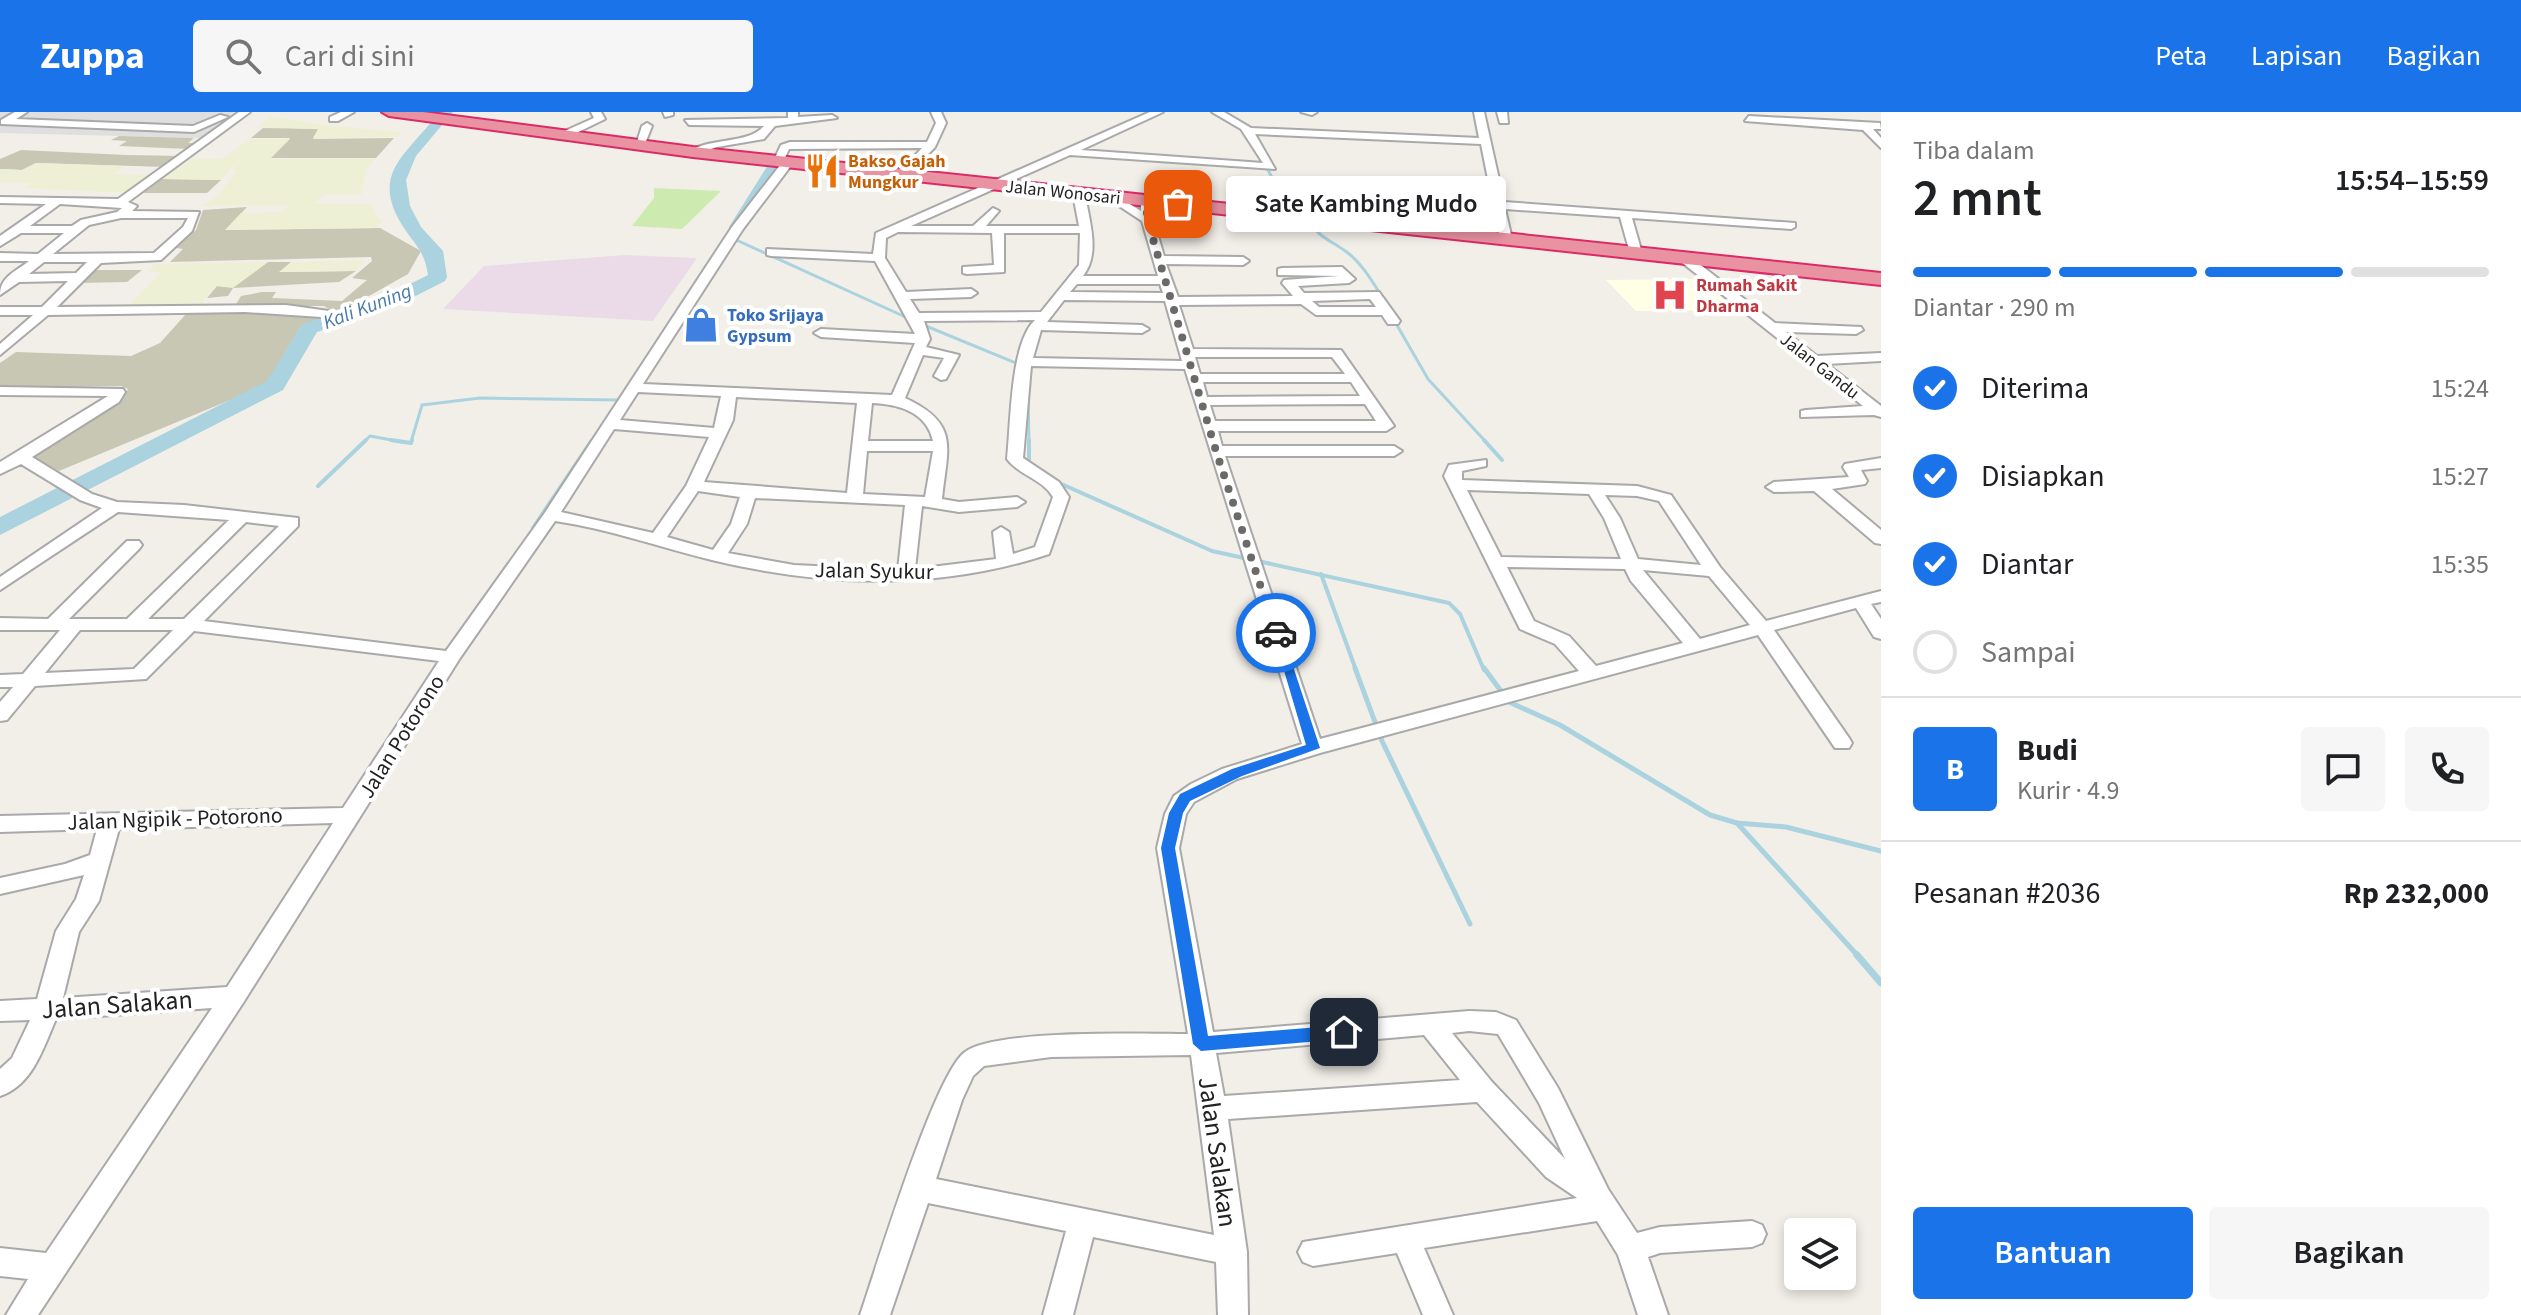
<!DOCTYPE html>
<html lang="id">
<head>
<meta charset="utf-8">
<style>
  body { margin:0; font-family:"Source Sans 3",sans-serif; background:#f6f6f6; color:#202124; height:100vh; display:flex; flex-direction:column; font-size:30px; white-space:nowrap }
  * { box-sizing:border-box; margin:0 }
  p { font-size:26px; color:#757577 }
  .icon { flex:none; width:44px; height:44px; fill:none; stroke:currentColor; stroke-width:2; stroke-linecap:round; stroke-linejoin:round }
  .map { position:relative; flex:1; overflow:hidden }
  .side { display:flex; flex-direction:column; background:#fff; width:640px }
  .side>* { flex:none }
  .controls { position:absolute; left:1784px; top:1106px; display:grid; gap:16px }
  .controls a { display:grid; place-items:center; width:72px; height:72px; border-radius:8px; background:#fff; box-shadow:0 4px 12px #0003; font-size:40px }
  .pin { position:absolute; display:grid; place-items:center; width:68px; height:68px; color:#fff; margin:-34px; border-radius:16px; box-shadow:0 4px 12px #0006 }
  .courier { position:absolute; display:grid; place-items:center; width:80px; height:80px; margin:-40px; border:6px solid #1a73e8; border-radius:50%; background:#fff; color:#222; box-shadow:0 2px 10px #0007 }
  .bubble { position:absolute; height:56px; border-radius:8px; background:#fff; box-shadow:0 4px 12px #0003; font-size:26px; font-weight:600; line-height:56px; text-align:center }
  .summary em { font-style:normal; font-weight:600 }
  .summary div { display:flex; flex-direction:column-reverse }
  .summary { display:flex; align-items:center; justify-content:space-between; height:136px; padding:0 32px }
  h1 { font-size:52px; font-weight:600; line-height:60px }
  .bar { display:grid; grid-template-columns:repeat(4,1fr); gap:12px 8px; align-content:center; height:96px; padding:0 32px }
  .bar i { height:10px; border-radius:6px; background:#e0e0e0 }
  .bar .selected { background:#1a73e8 }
  .bar p { grid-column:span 4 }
  .line { display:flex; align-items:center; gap:20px; padding:0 32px; border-top:2px solid #e0e0e0 }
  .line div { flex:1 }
  .round { display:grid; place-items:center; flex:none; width:84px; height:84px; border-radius:8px; background:#f6f6f6 }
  ol { padding:0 32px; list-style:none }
  li { display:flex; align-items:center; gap:24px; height:88px }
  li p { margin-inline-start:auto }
  li .icon { padding:8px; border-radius:50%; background:#1a73e8; color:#fff; stroke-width:4 }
  li:last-child { color:#757577 }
  li i { width:44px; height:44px; border:4px solid #e0e0e0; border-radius:50% }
  .cta { display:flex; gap:16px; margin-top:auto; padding:16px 32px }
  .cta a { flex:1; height:92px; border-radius:8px; background:#1a73e8; color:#fff; font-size:32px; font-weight:600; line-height:92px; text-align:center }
  .cta a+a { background:#f6f6f6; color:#202124 }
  header { display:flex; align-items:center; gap:48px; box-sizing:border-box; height:112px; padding:0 40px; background:#1a73e8; color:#fff }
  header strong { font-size:38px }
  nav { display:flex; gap:44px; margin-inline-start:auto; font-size:28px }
  .search { width:560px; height:72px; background:#f6f6f6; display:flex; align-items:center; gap:20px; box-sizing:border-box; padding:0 28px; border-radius:8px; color:#757577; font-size:30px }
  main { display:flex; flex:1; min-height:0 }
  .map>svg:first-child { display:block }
  .residential { fill:#e0dfdf }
  .industrial { fill:#ebdbe8 }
  .education { fill:#ffffe5 }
  .construction { fill:#c7c7b4 }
  .farmland { fill:#eef0d5 }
  .grass { fill:#cdebb0 }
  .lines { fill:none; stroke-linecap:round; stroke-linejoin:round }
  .stream-far3 { stroke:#aad3df; stroke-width:3 }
  .stream-far2 { stroke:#aad3df; stroke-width:4 }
  .stream-far1 { stroke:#aad3df; stroke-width:5 }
  .stream { stroke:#aad3df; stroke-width:7 }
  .canal { fill:#aad3df; fill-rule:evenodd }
  .river { fill:#aad3df; fill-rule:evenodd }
  .minor-casing { stroke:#a9a9a9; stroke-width:4 }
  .highway-casing { stroke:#dc2a67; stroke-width:4 }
  .minor { fill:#fff; fill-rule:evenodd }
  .highway { fill:#e892a2; fill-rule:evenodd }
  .route { fill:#1a73e8 }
  .done { stroke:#6b6a68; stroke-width:8; stroke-dasharray:0 14.4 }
  .labels { text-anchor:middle; stroke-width:8; stroke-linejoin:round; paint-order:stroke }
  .far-food-label { font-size:18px; font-weight:bold; fill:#c56008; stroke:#fff; text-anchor:start }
  .far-street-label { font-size:18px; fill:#222; stroke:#fff }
  .far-health-label { font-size:18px; font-weight:bold; fill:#be3a42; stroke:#fff; text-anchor:start }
  .far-shop-label { font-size:18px; font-weight:bold; fill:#366cbe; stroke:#fff; text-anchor:start }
  .far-water-label { font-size:20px; font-style:italic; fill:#4a7aab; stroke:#fff }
  .street-label { font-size:22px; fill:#222; stroke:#fff }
  .near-street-label { font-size:26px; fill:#222; stroke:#fff }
</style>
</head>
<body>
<header>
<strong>Zuppa</strong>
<div class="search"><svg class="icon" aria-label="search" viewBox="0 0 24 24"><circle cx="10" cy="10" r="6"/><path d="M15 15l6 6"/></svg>Cari di sini</div>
<nav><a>Peta</a><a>Lapisan</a><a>Bagikan</a></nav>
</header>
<main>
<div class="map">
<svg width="1881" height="1203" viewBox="0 0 1881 1203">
  <rect width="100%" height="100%" fill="#f2efe9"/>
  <polygon class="residential" points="0,0 234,0 201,26 0,21"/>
  <polygon class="industrial" points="624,143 697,146 653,209 443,197 484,154"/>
  <polygon class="education" points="1702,167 1736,198 1636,199 1606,168"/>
  <g class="construction">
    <polygon points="263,16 319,17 313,27 394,26 376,46 269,46 290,26 251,26"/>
    <polygon points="119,24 194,26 188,31 197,31 189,37 119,34 127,29 111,28"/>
    <polygon points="21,38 126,43 182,44 166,55 36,51 22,58 0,57 0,47"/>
    <polygon points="162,67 221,68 207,81 143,81"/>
    <polygon points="247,95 226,118 380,116 421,139 408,162 337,202 324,194 235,194 241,184 262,180 276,180 272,186 342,189 367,168 352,166 372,149 371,145 170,150 183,137 176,136 196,118 203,98"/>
    <polygon points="268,150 291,150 281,160 356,159 339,170 233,176 228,184 207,186 217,174 233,175"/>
    <polygon points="96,158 142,158 127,170 80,171"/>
    <polygon points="318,201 323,204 299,217 266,273 59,359 25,341 92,306 124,285 128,277 121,274 0,276 0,251 16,240 131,244 160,231 186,202"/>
  </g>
  <g class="farmland">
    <polygon points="270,4 325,13 401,20 398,25 313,26 318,17 259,15"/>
    <polygon points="250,27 290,27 270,47 376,46 366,58 362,82 324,83 314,92 372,92 378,107 384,108 376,116 225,118 241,101 282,100 289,93 203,94 218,83 236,60 233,57 238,49 221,68 162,67 192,47 222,47"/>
    <polygon points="36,51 125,54 113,62 156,63 131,81 24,76 32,71 0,70 0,57 22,58"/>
    <polygon points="365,148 356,159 279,160 291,150"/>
    <polygon points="268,150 233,176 216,174 198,196 124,198 161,161 148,159 155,152"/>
  </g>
  <polygon class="grass" points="654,76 721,79 682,117 632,114 654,86"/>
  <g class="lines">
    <g class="stream-far3">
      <polyline points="1266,54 1277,75 1272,76 1282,91 1292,92 1301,102"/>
      <path d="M1308 109C1322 128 1331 128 1348 141 1366 155 1378 180 1391 199"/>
      <polyline points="732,126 912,208"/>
      <polyline points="1394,208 1428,267 1486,330"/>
      <polyline points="921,212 1023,254"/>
      <polyline points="1028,283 1029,330"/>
      <polyline points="364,330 370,324 402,330"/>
      <polyline points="411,330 422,293 480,286 619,288"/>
      <polyline points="591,330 620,286"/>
    </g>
    <g class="stream-far2">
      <polyline points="391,328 411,331 412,328"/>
      <polyline points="1029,328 1029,352"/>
      <polyline points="1484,328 1502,348"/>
      <polyline points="1057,370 1212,439 1449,491 1460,502 1484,558"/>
      <polyline points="318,374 366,328"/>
      <polyline points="533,416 592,328"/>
      <polyline points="1321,462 1356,558"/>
    </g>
    <g class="stream-far1">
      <polyline points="1355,556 1382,629 1470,812"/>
      <polyline points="1484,556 1509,590 1560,613 1710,703 1737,711 1786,715 1881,739"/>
      <polyline points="1737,711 1859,845"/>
    </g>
    <polyline class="stream" points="1857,843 1881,871"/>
    <polygon class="canal" points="752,40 765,42 778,52 738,117 730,117 729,115 768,53 759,47 749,45 747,43"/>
    <path class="river" d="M439 0H453L416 44 406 68 410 94 421 115 443 139 447 165 445 169 396 194 317 220 283 278 0 423V405L267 269 302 212 382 186 428 163C425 142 418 136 406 119 366 61 408 43 439 0Z"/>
    <g class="minor-casing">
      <g id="minor">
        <polygon points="15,0 27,0 16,7 193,14 220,3 228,5 194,20 1,12 1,8"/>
        <path d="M239 0H250L128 90 137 94 132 99 199 100 192 119 161 148 101 151 57 195 286 193 336 200V206L245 200 48 203 0 243V232L33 203H0V195H42L68 169 19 170 0 183C0 165 15 160 29 149H0V141L38 142 64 121H21L0 134V124L46 92 0 91V85L118 87ZM60 92 122 96 117 100 81 108 72 114H30ZM121 106H188L183 115 154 141 53 142 89 113ZM44 150H87L76 161 29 162Z"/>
        <polygon points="341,0 354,0 338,9 330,9 330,5"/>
        <polygon points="591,0 601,0 605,7 566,26 558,26 558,22 594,6"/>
        <polygon points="663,0 673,0 673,3 665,5"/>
        <path d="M788 0H798V5L832 3 837 6 775 14 764 27 717 35 693 43 688 40C710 25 747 33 764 14L689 13 685 8 788 6Z"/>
        <path d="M931 0H941L946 11 935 35 906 65 897 63 922 36 789 37 783 50 793 51 743 117 643 272 892 283 915 231 821 225 814 221 821 217 915 222 875 149 771 144 767 143V137L873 142 876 121 1150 0H1163L1081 38 1263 51 1241 17 1212 0H1224L1251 16 1479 26 1474 0H1484L1504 90 1795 111V115L1791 117 1632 106 1642 141 1636 145 1630 141 1620 105 1505 97 1512 127 1506 131 1500 127 1481 32 1255 22 1275 57 1070 43 911 114H973L993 96 999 99 986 114H1079L1073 82 1079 79 1085 82C1089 109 1101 141 1083 164H1158L1142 109 1107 86 1117 84 1141 99V89L1147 86 1153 89V107L1164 144 1243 145 1249 149 1243 153 1166 152 1178 185 1293 184 1282 171 1284 168 1339 164 1278 163V157L1282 156 1342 155 1355 167 1349 171 1298 174 1304 181 1379 180 1400 209 1398 212H1388L1382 203H1316L1301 192 1179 193 1193 237 1341 238 1394 314 1386 319H1218L1222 334H1394L1402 339 1394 344H1225L1320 627 1579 559 1555 532 1520 517 1444 364 1449 353 1486 348V354L1462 359V368L1637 374 1671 383 1720 455 1766 509 1881 479V490L1871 492 1881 507V527L1874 525 1856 496 1774 518 1849 626 1852 631 1849 636H1835L1758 523 1320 641 1237 667 1194 690 1186 702 1179 736 1213 920 1469 899 1496 900 1516 908 1558 976 1608 1077 1637 1121 1660 1115 1752 1109 1762 1113 1766 1122 1762 1131 1752 1135 1660 1141 1648 1145 1668 1203H1638L1618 1143 1597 1109 1424 1136 1453 1203H1423L1397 1141 1313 1154 1303 1150 1298 1140 1303 1130 1577 1086 1546 1065 1477 990 1228 1007 1247 1140 1248 1203H1218L1216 1150 1093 1125 1073 1203H1043L1066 1119 928 1091 890 1203H860C876 1157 935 961 965 940 995 917 1144 922 1188 922L1157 736 1165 702 1174 684 1191 672 1222 657 1302 632 1185 257 1031 254 1023 346 1059 370 1069 385 1049 442C942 478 826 475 716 449 662 436 610 417 555 409L460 546 243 891 38 1203H6L28 1167 0 1164V1136L46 1141 212 896 56 907C43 936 33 973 0 984V957L12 946 30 908 0 909V889L37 887 56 819 76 787 84 763 0 782V766L65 752 90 743 97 717 0 720V704L343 696 439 549 194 519 146 567 35 574 7 608 0 609V590L13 575H0V563L23 562 60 518H0V506L48 507 127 429H139L142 433 139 437 69 507H127L229 408 118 400 0 478V465L102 396 80 388 21 352 0 362V350L108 284 0 283V275L123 277 125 280 119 290 32 345 92 382 117 390 184 393 298 406V414L204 509 446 539 544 402 732 115 781 52 773 50 781 33 790 30H927L936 11ZM898 120 992 121 994 153 963 155V161L967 162 1004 160V121H1080L1079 153 1041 200 919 201 910 187 971 185 977 181 971 177 906 180 885 146 886 126ZM1077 172H1160L1163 181 1070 180ZM1370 187 1376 195H1319L1312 189ZM1064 188 1165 189 1182 249 1033 246 1041 218 1142 221 1149 217 1142 213 1047 210ZM1035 208C1010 231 1011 312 1007 347 1020 364 1043 367 1053 385L1035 435 1013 442 1009 420 1001 415 993 420 996 447 915 457 922 394 959 400 1017 395 1025 390 1017 385 959 390 942 387C947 336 961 312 905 286L923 243 944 246 934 264 941 268 946 267 959 243 926 235 930 227 924 209ZM1195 245H1332L1345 262H1200ZM1203 270H1351L1360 284 1207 285ZM638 280 721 284 714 316 620 308ZM736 285 857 291 847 381 704 370 733 308ZM872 291C898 292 927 300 933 329H868ZM1365 292 1376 309H1215L1210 293ZM614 317 709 325 686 374 653 421 561 400ZM867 339H933L925 385 863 382ZM1467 378 1589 382 1604 406 1621 447 1501 445ZM698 379 740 385 731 412 713 438 667 425ZM1605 383 1637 384 1659 389 1701 453 1638 447 1620 406ZM755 386 905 393 898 458 794 453 728 441 747 412ZM246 410 279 414 184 507H148ZM1507 455 1625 457 1631 469 1683 531 1596 554 1569 524 1534 509ZM1643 458 1709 464 1750 513 1700 527ZM80 518H173L134 557 45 561ZM333 711 227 875 63 886 79 820 99 789 119 717ZM1469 919 1498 922 1539 991 1565 1047 1492 970 1452 921ZM1424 923 1460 968 1224 984 1216 941ZM1191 943 1214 1123 936 1067 962 988 973 964 984 954 1051 945Z"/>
        <polygon points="1301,0 1317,0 1312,3"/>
        <polygon points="1497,0 1507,0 1508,11 1500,11"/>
        <polygon points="1749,4 1880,11 1881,17 1873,17 1881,26 1881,36 1863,18 1745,9"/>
        <polygon points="647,11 652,14 644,34 635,36 642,14"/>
        <polygon points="1680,143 1688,143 1775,211 1861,215 1863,218 1856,222 1786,220 1817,244 1881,241 1881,249 1827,252 1881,294 1881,305 1874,303 1801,305 1801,299 1806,298 1863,294 1680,149"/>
        <polygon points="1881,346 1881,356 1861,358 1867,369 1865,372 1832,377 1881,418 1881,432 1875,431 1814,379 1774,380 1766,375 1774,370 1849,365 1843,355 1845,352"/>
      </g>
    </g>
    <g class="highway-casing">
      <polygon id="highway" points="382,0 423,0 693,35 1881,161 1881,173 693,45 389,4"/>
    </g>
    <use href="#minor" class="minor"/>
    <use href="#highway" class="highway"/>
  </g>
  <polygon class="route" points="1272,518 1282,521 1320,636 1242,664 1190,689 1183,701 1175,736 1208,924 1344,913 1353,920 1344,927 1201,939 1193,932 1161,736 1169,701 1180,682 1232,657 1306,633"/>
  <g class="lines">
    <polyline class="done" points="1178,92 1147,89 1147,107 1216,339 1276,521"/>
  </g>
  <defs>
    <g id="restaurant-bare" transform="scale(2.76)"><path d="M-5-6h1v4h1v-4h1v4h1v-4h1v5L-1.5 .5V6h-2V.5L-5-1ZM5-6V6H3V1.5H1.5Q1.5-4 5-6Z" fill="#e8710a" stroke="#fff" stroke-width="2.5" paint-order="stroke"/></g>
    <g id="hospital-bare" transform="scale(2.76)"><path d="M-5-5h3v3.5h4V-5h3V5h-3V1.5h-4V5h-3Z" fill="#e0444e" stroke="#fff" stroke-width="2.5" paint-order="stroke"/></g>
    <g id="shop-bare" transform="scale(2.76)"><path d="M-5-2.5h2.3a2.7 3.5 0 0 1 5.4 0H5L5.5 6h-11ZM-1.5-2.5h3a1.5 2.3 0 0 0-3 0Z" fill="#3f7fe0" stroke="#fff" stroke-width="2.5" paint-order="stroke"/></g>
  </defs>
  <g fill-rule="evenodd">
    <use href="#restaurant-bare" x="822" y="59"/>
    <use href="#hospital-bare" x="1670" y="183"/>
    <use href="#shop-bare" x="701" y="213"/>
  </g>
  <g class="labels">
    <g class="far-food-label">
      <text x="848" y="55">Bakso Gajah<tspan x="848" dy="21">Mungkur</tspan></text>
    </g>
    <g class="far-street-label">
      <text transform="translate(1063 80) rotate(6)" y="6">Jalan Wonosari</text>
      <text transform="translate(1820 254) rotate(38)" y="6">Jalan Gandu</text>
    </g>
    <g class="far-health-label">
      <text x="1696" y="179">Rumah Sakit<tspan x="1696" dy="21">Dharma</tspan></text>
    </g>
    <g class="far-shop-label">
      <text x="727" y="209">Toko Srijaya<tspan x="727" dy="21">Gypsum</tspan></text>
    </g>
    <g class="far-water-label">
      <text transform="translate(367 194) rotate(-21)" y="7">Kali Kuning</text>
    </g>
    <g class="street-label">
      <text transform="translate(874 458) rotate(1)" y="8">Jalan Syukur</text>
      <text transform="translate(401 624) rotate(-58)" y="8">Jalan Potorono</text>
      <text transform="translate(175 706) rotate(-2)" y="8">Jalan Ngipik - Potorono</text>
    </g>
    <g class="near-street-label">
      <text transform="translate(117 892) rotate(-4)" y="9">Jalan Salakan</text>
      <text transform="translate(1218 1040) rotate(82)" y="9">Jalan Salakan</text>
    </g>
  </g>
</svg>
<div class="controls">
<a><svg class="icon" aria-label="layers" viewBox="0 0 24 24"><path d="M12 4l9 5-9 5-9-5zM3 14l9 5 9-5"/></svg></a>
</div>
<div class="pin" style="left:1178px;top:92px;background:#ea580c"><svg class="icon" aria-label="bag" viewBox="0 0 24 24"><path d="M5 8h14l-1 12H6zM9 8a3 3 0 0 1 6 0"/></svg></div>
<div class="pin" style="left:1344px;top:920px;background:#1f2937"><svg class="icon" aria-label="home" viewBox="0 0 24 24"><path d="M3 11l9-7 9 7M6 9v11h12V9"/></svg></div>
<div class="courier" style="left:1276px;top:521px"><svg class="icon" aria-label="car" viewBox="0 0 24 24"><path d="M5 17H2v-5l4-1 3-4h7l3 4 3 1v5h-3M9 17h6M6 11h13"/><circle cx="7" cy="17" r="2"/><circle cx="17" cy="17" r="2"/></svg></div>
<div class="bubble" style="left:1226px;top:64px;width:280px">Sate Kambing Mudo</div>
</div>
<section class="side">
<div class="summary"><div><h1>2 mnt</h1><p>Tiba dalam</p></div><em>15:54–15:59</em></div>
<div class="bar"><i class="selected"></i><i class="selected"></i><i class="selected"></i><i></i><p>Diantar · 290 m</p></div>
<ol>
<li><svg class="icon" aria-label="check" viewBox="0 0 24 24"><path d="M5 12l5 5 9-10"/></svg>Diterima<p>15:24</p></li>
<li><svg class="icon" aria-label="check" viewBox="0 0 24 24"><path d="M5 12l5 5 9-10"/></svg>Disiapkan<p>15:27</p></li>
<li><svg class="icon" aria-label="check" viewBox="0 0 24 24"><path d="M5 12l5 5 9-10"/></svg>Diantar<p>15:35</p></li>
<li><i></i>Sampai</li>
</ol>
<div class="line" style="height:144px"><b class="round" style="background:#1a73e8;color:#fff">B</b><div><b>Budi</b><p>Kurir · 4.9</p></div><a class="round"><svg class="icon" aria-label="chat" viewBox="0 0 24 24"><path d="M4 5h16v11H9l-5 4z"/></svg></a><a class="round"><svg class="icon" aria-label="phone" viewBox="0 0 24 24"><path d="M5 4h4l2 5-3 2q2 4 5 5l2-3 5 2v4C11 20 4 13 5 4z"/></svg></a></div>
<div class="line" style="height:104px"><div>Pesanan #2036</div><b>Rp 232,000</b></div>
<div class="cta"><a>Bantuan</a><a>Bagikan</a></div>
</section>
</main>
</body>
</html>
